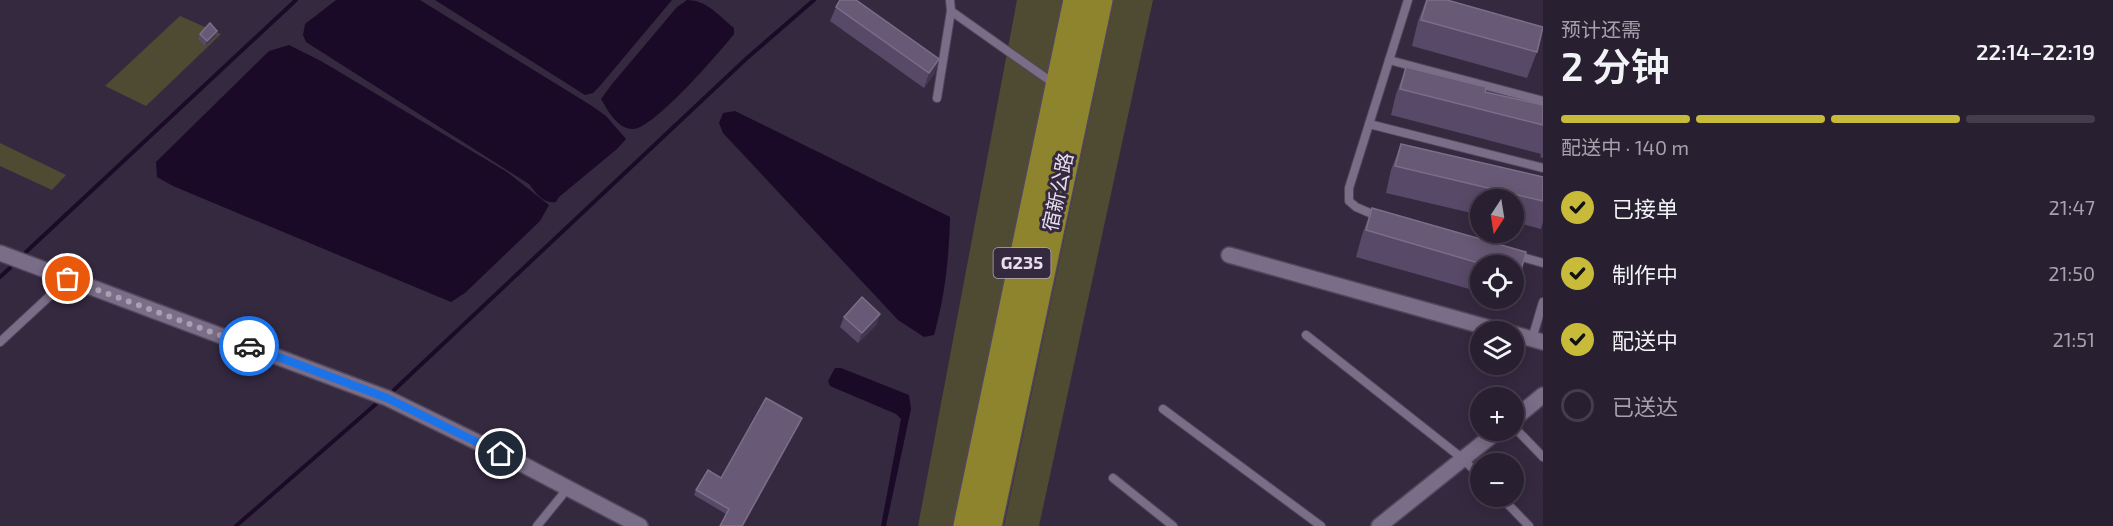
<!DOCTYPE html>
<html lang="zh">
<head>
<meta charset="utf-8">
<style>
  body { margin:0; font-family:"Exo 2","Noto Sans SC",sans-serif; background:#342c3c; color:#f1f3f6; height:100vh; display:flex; flex-direction:column; font-size:22px; white-space:nowrap }
  * { box-sizing:border-box; margin:0 }
  p { font-size:20px; color:#a5a2ab }
  .icon { flex:none; width:33px; height:33px; fill:none; stroke:currentColor; stroke-width:2; stroke-linecap:round; stroke-linejoin:round }
  .map { position:relative; flex:1; overflow:hidden }
  .details { display:flex; flex-direction:column; background:#281f30; width:570px }
  .details>* { flex:none }
  .needle { width:39px; rotate:192deg }
  .fabs { position:absolute; left:1470px; top:189px; display:grid; gap:12px }
  .fabs a { display:grid; place-items:center; width:54px; height:54px; border-radius:50%; background:#281f30; box-shadow:0 3px 15px #0003,0 0 0 2px #443d4c; font-size:30px }
  .pin { position:absolute; display:grid; place-items:center; width:51px; height:51px; color:#fff; margin:-26px; border:3px solid #fff; border-radius:50%; box-shadow:0 2px 6px #0007 }
  .courier { position:absolute; display:grid; place-items:center; width:60px; height:60px; margin:-30px; border:4px solid #1a73e8; border-radius:50%; background:#fff; color:#222; box-shadow:0 2px 8px #0007 }
  .head em { font-style:normal; font-weight:600 }
  .head div { display:flex; flex-direction:column-reverse }
  .head { display:flex; align-items:center; justify-content:space-between; height:102px; padding:0 18px }
  h1 { font-size:39px; font-weight:600; line-height:45px }
  .bar { display:grid; grid-template-columns:repeat(4,1fr); gap:9px 6px; align-content:center; height:72px; padding:0 18px }
  .bar i { height:8px; border-radius:4px; background:#443d4c }
  .bar .current { background:#c9bb3a }
  .bar p { grid-column:span 4 }
  ol { padding:0 18px; list-style:none }
  li { display:flex; align-items:center; gap:18px; height:66px }
  li p { margin-inline-start:auto }
  li .icon { padding:6px; border-radius:50%; background:#c9bb3a; color:#111; stroke-width:4 }
  li:last-child { color:#a5a2ab }
  li i { width:33px; height:33px; border:3px solid #443d4c; border-radius:50% }
  main { display:flex; flex:1; min-height:0 }
  .map>svg:first-child { display:block }
  .green { fill:#4e4b32 }
  .water { fill:#1a0a27 }
  .lines { fill:none; stroke-linecap:round; stroke-linejoin:round }
  .stream { stroke:#1a0a27; stroke-width:4 }
  .lane-casing { stroke:#51475a; stroke-width:10 }
  .street-casing { stroke:#51475a; stroke-width:18 }
  .highway-casing { stroke:#51475a; stroke-width:30 }
  .lane { stroke:#7a6d88; stroke-width:8 }
  .street { stroke:#7a6d88; stroke-width:15 }
  .highway { stroke:#8d842d; stroke-width:27 }
  .wall { fill:#594968 }
  .shaded-wall { fill:#443652 }
  .building { fill:#685976; stroke:#7c6e89; stroke-width:1.5 }
  .done { stroke:#a89fb1; stroke-width:6; stroke-dasharray:0 10.8 }
  .route { stroke:#1a73e8; stroke-width:8 }
  .labels { text-anchor:middle; stroke-width:6; stroke-linejoin:round; paint-order:stroke }
  .shield { fill:#352940; stroke:#b1a8ba; stroke-width:1.5 }
  .shield-label { font-size:18px; font-weight:bold; fill:#e6dfee }
  .street-label { font-size:20px; fill:#e6dfee; stroke:#352940 }
</style>
</head>
<body>
<main>
<div class="map">
<svg width="1543" height="526" viewBox="0 0 1543 526">
  <rect width="100%" height="100%" fill="#352940"/>
  <g class="green">
    <polygon points="1017,0 1062,0 1005,286 955,526 918,526"/>
    <polygon points="1114,0 1153,0 1039,526 1004,526"/>
    <polygon points="180,16 221,34 146,106 105,86"/>
    <polygon points="0,143 66,175 52,190 0,166"/>
  </g>
  <g class="water">
    <path d="M336 0H420L592 106 606 116 626 139 617 149 559 197 556 202C543 204 536 193 529 184L306 42 303 35 305 24Z"/>
    <polygon points="435,0 672,0 599,87 593,93 585,95"/>
    <path d="M687 0C707 0 719 16 734 28V34C719 53 655 127 634 129 618 130 608 111 601 99L612 84 677 7Z"/>
    <polygon points="289,45 321,61 507,172 549,205 540,221 465,293 451,302 173,186 157,177 156,162 269,51"/>
    <path d="M735 111 950 217C949 259 945 295 934 335L924 337 898 320 723 133 719 123 723 113Z"/>
    <polygon points="835,368 841,368 909,395 911,409 886,526 881,526 901,419 896,414 830,386 828,381"/>
  </g>
  <g class="lines">
    <g class="stream">
      <polyline points="26,252 296,0"/>
      <polyline points="0,277 10,268"/>
      <polyline points="394,390 747,58 814,0"/>
      <polyline points="236,526 376,404"/>
    </g>
    <g class="lane-casing">
      <g id="lane">
        <polyline points="951,11 1053,83"/>
        <polyline points="1389,60 1543,101"/>
        <polyline points="937,98 951,11 950,0"/>
        <polyline points="1369,124 1543,168"/>
        <polyline points="1379,217 1356,207 1349,201 1349,188 1408,0"/>
        <polyline points="1515,255 1543,263"/>
        <polyline points="1306,335 1463,459 1480,476"/>
        <polyline points="1532,339 1543,302"/>
        <polyline points="0,342 68,279"/>
        <polyline points="1163,409 1321,526"/>
        <polyline points="1514,427 1543,457"/>
        <polyline points="1113,478 1173,526"/>
        <polyline points="1500,496 1529,526"/>
        <polyline points="537,526 568,488"/>
      </g>
    </g>
    <g class="street-casing">
      <g id="street">
        <polyline points="0,253 387,398 520,463 640,526"/>
        <polyline points="1229,255 1504,332"/>
        <polyline points="1514,334 1543,342"/>
        <polyline points="1514,419 1543,395"/>
        <polyline points="1379,526 1499,430"/>
      </g>
    </g>
    <g class="highway-casing">
      <g id="highway">
        <polyline points="967,526 1077,0"/>
        <polyline points="988,526 1099,0"/>
      </g>
    </g>
    <use href="#lane" class="lane"/>
    <use href="#street" class="street"/>
    <use href="#highway" class="highway"/>
  </g>
  <g class="wall">
    <polygon points="1426,0 1537,52 1527,78 1412,46 1418,21"/>
    <polygon points="836,7 939,59 934,74 924,88 830,21"/>
    <polygon points="217,31 216,36 205,46 198,39 200,34"/>
    <polygon points="1406,67 1485,92 1543,105 1543,158 1540,157 1541,154 1391,115 1396,94"/>
    <polygon points="1401,144 1543,177 1543,222 1541,229 1514,222 1514,200 1480,200 1480,215 1386,193 1391,170"/>
    <polygon points="1372,208 1526,252 1514,291 1514,266 1480,266 1480,292 1356,257 1362,235"/>
    <polygon points="844,317 877,324 858,343 840,327"/>
    <polygon points="800,423 743,526 720,526 726,514 694,495 696,490 721,478"/>
  </g>
  <g class="shaded-wall">
    <polygon points="217,31 216,36 205,46 207,41"/>
    <polygon points="939,59 934,74 924,88 929,73"/>
    <polygon points="880,314 877,324 858,343 862,333"/>
    <polygon points="802,418 800,423 743,526 742,526"/>
  </g>
  <g class="building">
    <polygon points="840,0 856,0 939,59 929,73 836,7"/>
    <polygon points="1427,0 1447,0 1543,27 1537,52 1421,20"/>
    <polygon points="210,23 217,31 207,41 200,34"/>
    <polygon points="1406,67 1486,87 1485,92 1543,105 1543,125 1400,89"/>
    <polygon points="1401,144 1543,177 1543,201 1395,166"/>
    <polygon points="1372,208 1526,252 1520,274 1514,272 1514,266 1489,266 1366,230"/>
    <polygon points="862,297 880,314 862,333 844,317"/>
    <polygon points="766,398 802,418 742,526 720,526 729,509 696,490 708,470 721,478"/>
  </g>
  <g class="lines">
    <polyline class="done" points="68,279 249,346"/>
    <polyline class="route" points="249,346 387,398 501,454"/>
  </g>
  <g class="labels">
    <rect class="shield" x="993.5" y="248" width="57" height="30" rx="4.5"/>
    <g class="shield-label">
      <text x="1022" y="269">G235</text>
    </g>
    <g class="street-label">
      <text transform="translate(1058 192) rotate(-78)" y="7">宿新公路</text>
    </g>
  </g>
</svg>
<div class="fabs">
<a><svg class="needle" viewBox="-14 -14 28 28"><path d="M0-13l5 13h-10z" fill="#e53935"/><path d="M0 13l5-13h-10z" fill="#a5a2ab"/></svg></a>
<a><svg class="icon" aria-label="locate" viewBox="0 0 24 24"><circle cx="12" cy="12" r="6"/><path d="M12 2v4M12 18v4M2 12h4M18 12h4"/></svg></a>
<a><svg class="icon" aria-label="layers" viewBox="0 0 24 24"><path d="M12 4l9 5-9 5-9-5zM3 14l9 5 9-5"/></svg></a>
<a>+</a>
<a>−</a>
</div>
<div class="pin" style="left:68px;top:279px;background:#ea580c"><svg class="icon" aria-label="bag" viewBox="0 0 24 24"><path d="M5 8h14l-1 12H6zM9 8a3 3 0 0 1 6 0"/></svg></div>
<div class="pin" style="left:501px;top:454px;background:#1f2937"><svg class="icon" aria-label="home" viewBox="0 0 24 24"><path d="M3 11l9-7 9 7M6 9v11h12V9"/></svg></div>
<div class="courier" style="left:249px;top:346px"><svg class="icon" aria-label="car" viewBox="0 0 24 24"><path d="M5 17H2v-5l4-1 3-4h7l3 4 3 1v5h-3M9 17h6M6 11h13"/><circle cx="7" cy="17" r="2"/><circle cx="17" cy="17" r="2"/></svg></div>
</div>
<section class="details">
<div class="head"><div><h1>2 分钟</h1><p>预计还需</p></div><em>22:14–22:19</em></div>
<div class="bar"><i class="current"></i><i class="current"></i><i class="current"></i><i></i><p>配送中 · 140 m</p></div>
<ol>
<li><svg class="icon" aria-label="check" viewBox="0 0 24 24"><path d="M5 12l5 5 9-10"/></svg>已接单<p>21:47</p></li>
<li><svg class="icon" aria-label="check" viewBox="0 0 24 24"><path d="M5 12l5 5 9-10"/></svg>制作中<p>21:50</p></li>
<li><svg class="icon" aria-label="check" viewBox="0 0 24 24"><path d="M5 12l5 5 9-10"/></svg>配送中<p>21:51</p></li>
<li><i></i>已送达</li>
</ol>
</section>
</main>
</body>
</html>
